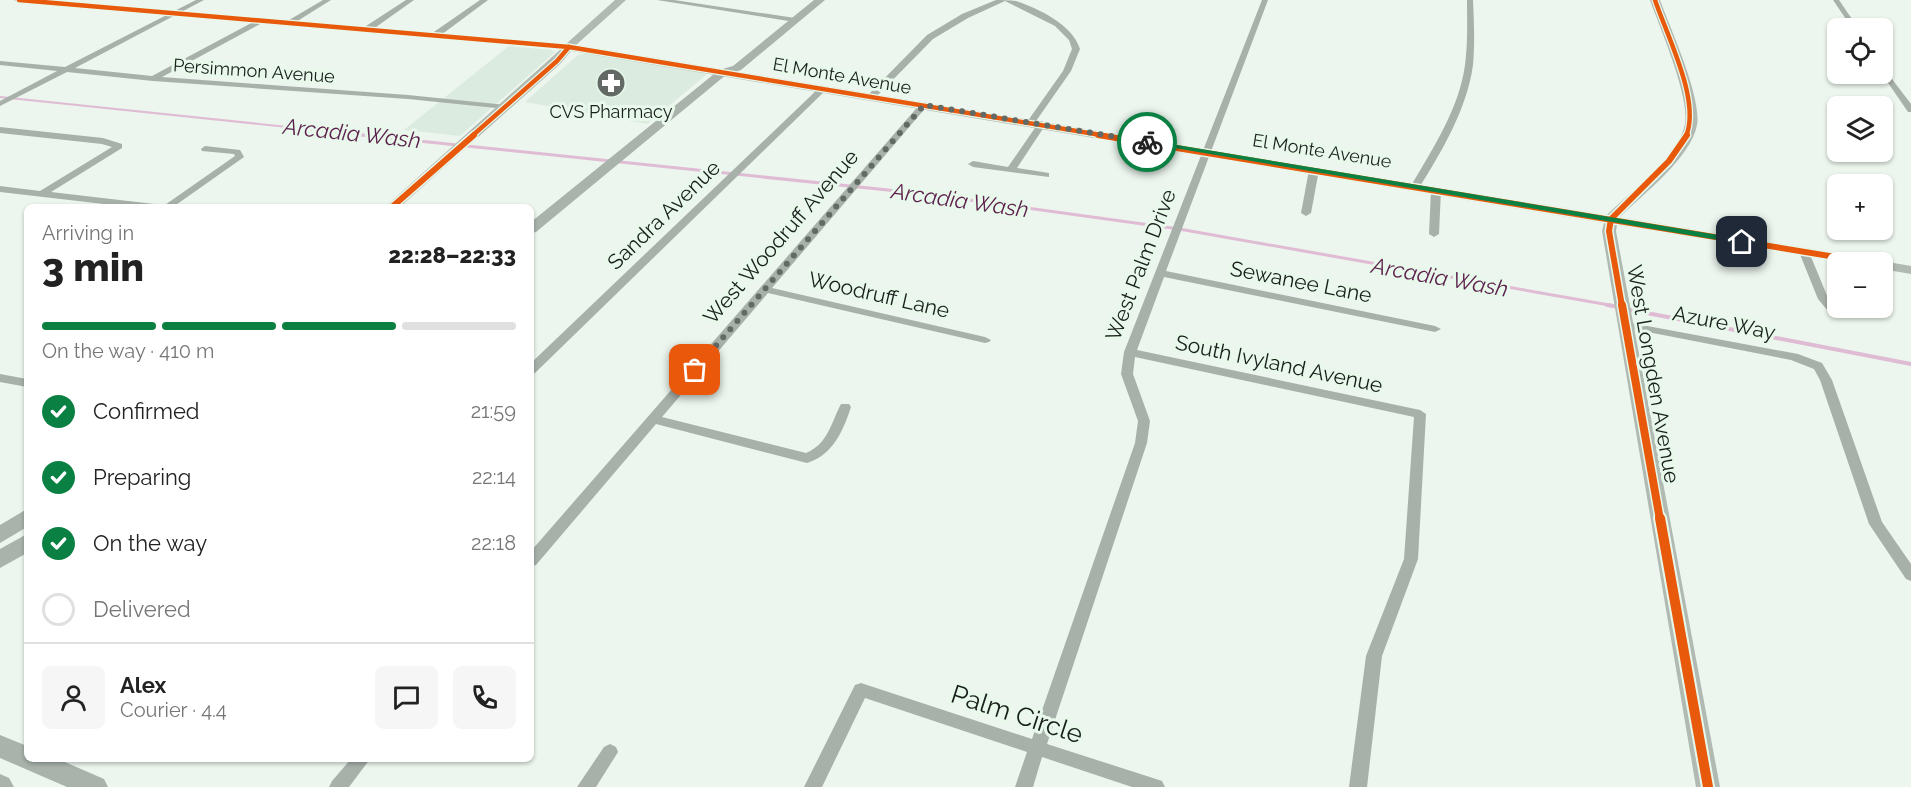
<!DOCTYPE html>
<html lang="en">
<head>
<meta charset="utf-8">
<style>
  body { margin:0; font-family:Raleway,sans-serif; background:#f6f6f6; color:#222; height:100vh; display:flex; flex-direction:column; font-size:22px; white-space:nowrap }
  * { box-sizing:border-box; margin:0 }
  p { font-size:20px; color:#767676 }
  .icon { flex:none; width:33px; height:33px; fill:none; stroke:currentColor; stroke-width:2; stroke-linecap:round; stroke-linejoin:round }
  .map { position:relative; flex:1; overflow:hidden }
  .side { position:absolute; left:24px; top:204px; width:510px; height:558px; display:flex; flex-direction:column; background:#fff; border-radius:9px; box-shadow:0 2px 4px #0004 }
  .side>* { flex:none }
  .fabs { position:absolute; left:1827px; top:18px; display:grid; gap:12px }
  .fabs a { display:grid; place-items:center; width:66px; height:66px; border-radius:9px; background:#fff; box-shadow:0 2px 4px #0004; font-size:30px }
  .pin { position:absolute; display:grid; place-items:center; width:51px; height:51px; color:#fff; margin:-26px; border-radius:12px; box-shadow:0 3px 9px #0006 }
  .courier { position:absolute; display:grid; place-items:center; width:60px; height:60px; margin:-30px; border:4px solid #0b8043; border-radius:50%; background:#fff; color:#222; box-shadow:0 2px 8px #0007 }
  .overview em { font-style:normal; font-weight:800 }
  .overview div { display:flex; flex-direction:column-reverse }
  .overview { display:flex; align-items:center; justify-content:space-between; height:102px; padding:0 18px }
  h1 { font-size:39px; font-weight:800; line-height:45px }
  .bar { display:grid; grid-template-columns:repeat(4,1fr); gap:9px 6px; align-content:center; height:72px; padding:0 18px }
  .bar i { height:8px; border-radius:4px; background:#e0e0e0 }
  .bar .on { background:#0b8043 }
  .bar p { grid-column:span 4 }
  .line { display:flex; align-items:center; gap:15px; padding:0 18px; border-top:2px solid #e0e0e0 }
  .line div { flex:1 }
  .round { display:grid; place-items:center; flex:none; width:63px; height:63px; border-radius:9px; background:#f6f6f6 }
  ol { padding:0 18px; list-style:none }
  li { display:flex; align-items:center; gap:18px; height:66px }
  li p { margin-inline-start:auto }
  li .icon { padding:6px; border-radius:50%; background:#0b8043; color:#fff; stroke-width:4 }
  li:last-child { color:#767676 }
  li i { width:33px; height:33px; border:3px solid #e0e0e0; border-radius:50% }
  .map>svg:first-child { display:block }
  .built { fill:#dbebdf }
  .lines { fill:none; stroke-linecap:round; stroke-linejoin:round }
  .stream-far2 { stroke:#dfbcd3; stroke-width:2 }
  .stream-far1 { stroke:#dfbcd3; stroke-width:3 }
  .stream { stroke:#dfbcd3; stroke-width:4 }
  .street { fill:#a8b0aa; fill-rule:evenodd }
  .secondary { fill:#b0bab2; fill-rule:evenodd }
  .primary { fill:#a9b3ac; fill-rule:evenodd }
  .cycleway-far3-casing { stroke:#e8f9ec; stroke-width:7 }
  .cycleway-far2-casing { stroke:#e8f9ec; stroke-width:9 }
  .cycleway-far1-casing { stroke:#e8f9ec; stroke-width:11 }
  .cycleway-casing { stroke:#e8f9ec; stroke-width:14 }
  .cycleway-far3 { stroke:#e8590c; stroke-width:4.5 }
  .cycleway-far2 { stroke:#e8590c; stroke-width:6 }
  .cycleway-far1 { stroke:#e8590c; stroke-width:8 }
  .cycleway { stroke:#e8590c; stroke-width:10 }
  .route { fill:#0b8043 }
  .done { stroke:#636a65; stroke-width:6; stroke-dasharray:0 10.8 }
  .labels { text-anchor:middle; stroke-width:6; stroke-linejoin:round; paint-order:stroke }
  .far-street-label { font-size:18px; fill:#191f1b; stroke:#e8f9ec }
  .far-poi-label { font-size:18px; fill:#191f1b; stroke:#e8f9ec }
  .street-label { font-size:21px; fill:#191f1b; stroke:#e8f9ec }
  .water-label { font-size:22px; font-style:italic; fill:#5d1f4c; stroke:#e8f9ec }
  .near-street-label { font-size:26px; fill:#191f1b; stroke:#e8f9ec }
</style>
</head>
<body>
<div class="map">
<svg width="1911" height="787" viewBox="0 0 1911 787">
  <rect width="100%" height="100%" fill="#ecf5ee"/>
  <g class="built">
    <polygon points="509,46 551,50 555,52 460,136 404,130"/>
    <polygon points="587,53 705,73 706,75 647,124 525,102 578,55"/>
  </g>
  <g class="lines">
    <polyline class="stream-far2" points="0,97 375,136"/>
    <polyline class="stream-far1" points="361,135 926,194 1179,229 1615,306"/>
    <g class="stream">
      <polyline points="1607,305 1619,307"/>
      <polyline points="1626,309 1911,364"/>
    </g>
    <g class="street">
      <polygon points="196,0 204,0 75,68 152,76 259,19 262,19 262,23 162,77 408,95 506,105 510,107 506,109 408,99 153,81 67,72 0,106 0,101 57,71 0,65 0,61 65,67"/>
      <polygon points="323,0 331,0 291,25 284,23"/>
      <polygon points="406,0 414,0 369,32 363,32 363,28"/>
      <polygon points="480,0 488,0 437,38 431,38 431,34"/>
      <polygon points="657,0 674,0 795,18 799,20 795,22"/>
      <path d="M996 0C1002 0 1010 0 1016 1 1039 9 1072 24 1080 49L1071 71 1034 124 1027 122 1063 71 1072 49 1069 40 1055 26 1005 1 968 18 933 39 874 99H868V95L927 35 962 14Z"/>
      <polygon points="1262,0 1268,0 1166,271 1435,326 1441,329 1435,332 1164,277 1137,350 1420,410 1426,414 1418,559 1382,656 1367,787 1349,787 1366,656 1404,559 1414,417 1135,357 1133,374 1150,421 1147,443 1047,744 1156,779 1162,781 1165,787 1132,787 1042,757 1033,787 1015,787 1027,752 865,698 822,787 804,787 855,685 861,683 1032,739 1135,443 1138,421 1121,374 1124,352"/>
      <path d="M1467 0H1473C1474 22 1475 44 1473 65 1467 109 1442 151 1419 188H1413L1411 186C1433 148 1459 109 1465 65 1468 43 1467 21 1467 0Z"/>
      <polygon points="1833,0 1839,0 1858,28 1852,28"/>
      <polygon points="1882,66 1911,104 1911,112 1908,112 1882,74"/>
      <polygon points="820,87 827,89 535,373 531,374 531,363"/>
      <path d="M921 103 928 105 772 288 985 337 991 340 989 342 985 343 768 293 662 417 806 453C828 444 831 423 841 404H849L851 407C843 431 833 455 807 463L656 424 536 565 531 566V551Z"/>
      <polygon points="1042,121 1046,124 1017,168 1049,173 1049,177 973,167 968,164 973,161 1008,167 1039,122"/>
      <polygon points="0,127 103,138 122,144 122,148 51,192 154,204 159,207 130,207 0,192 0,186 40,191 112,147 102,144 0,133"/>
      <polygon points="205,146 240,150 244,157 173,207 162,207 235,156 234,154 202,151 201,149"/>
      <polygon points="1314,167 1319,170 1311,213 1306,216 1301,213 1309,170"/>
      <polygon points="1436,187 1441,190 1439,234 1434,237 1429,234 1431,190"/>
      <polygon points="1804,249 1809,252 1828,298 1842,315 1841,317 1833,317 1818,299 1799,252"/>
      <polygon points="1626,322 1798,354 1822,363 1832,380 1882,522 1911,564 1911,581 1906,579 1869,524 1820,380 1814,369 1791,360 1622,327 1620,325"/>
      <polygon points="0,374 27,379 27,387 0,382"/>
      <polygon points="610,744 616,747 618,752 596,787 577,787 604,747"/>
      <polygon points="351,759 370,759 349,787 329,787 332,781"/>
    </g>
    <g class="secondary">
      <path d="M14 0H52L566 44 615 0H626L576 45 1607 215C1630 192 1679 156 1685 124 1690 97 1660 28 1650 0H1660C1670 28 1702 97 1697 125 1691 158 1643 194 1620 217L1866 258 1873 262H1844L1617 225 1616 231 1720 787H1696L1602 231 1604 223 571 51 561 63 400 207H385L561 49 19 3Z"/>
      <polygon points="1882,261 1911,266 1911,274 1882,269 1882,262 1877,262"/>
    </g>
    <g class="primary">
      <polygon points="814,0 825,0 741,70 727,74 536,232 531,233 531,222 719,70 733,66"/>
      <polygon points="27,509 27,527 0,543 0,525"/>
      <polygon points="27,534 27,553 0,568 0,549"/>
      <polygon points="0,735 27,746 27,759 58,759 104,779 108,787 67,787 0,758"/>
      <polygon points="0,774 9,778 14,787 0,787"/>
    </g>
    <g class="cycleway-far3-casing">
      <g id="cycleway-far3">
        <polyline points="19,0 569,47 1107,136"/>
        <path d="M1655 0C1667 36 1701 101 1686 136"/>
        <polyline points="472,136 557,61 569,47"/>
      </g>
    </g>
    <g class="cycleway-far2-casing">
      <g id="cycleway-far2">
        <polyline points="1098,135 1866,262"/>
        <polyline points="392,207 474,135"/>
        <polyline points="1622,306 1609,231 1611,219 1669,161 1687,135"/>
      </g>
    </g>
    <g class="cycleway-far1-casing">
      <polyline id="cycleway-far1" points="1622,305 1660,520"/>
    </g>
    <g class="cycleway-casing">
      <polyline id="cycleway" points="1660,518 1708,787"/>
    </g>
    <use href="#cycleway-far3" class="cycleway-far3"/>
    <use href="#cycleway-far2" class="cycleway-far2"/>
    <use href="#cycleway-far1" class="cycleway-far1"/>
    <use href="#cycleway" class="cycleway"/>
  </g>
  <polygon class="route" points="1147,140 1742,239 1746,242 1742,244 1145,143"/>
  <g class="lines">
    <polyline class="done" points="695,370 924,105 1147,142"/>
  </g>
  <defs>
    <g id="pharmacy-disc" transform="scale(1.5)"><circle r="9.5" fill="#636a65" stroke="#e8f9ec"/><path d="M-2-6h4v4h4v4h-4v4h-4v-4h-4v-4h4Z" fill="#fff"/></g>
  </defs>
  <g fill-rule="evenodd">
    <use href="#pharmacy-disc" x="611" y="83"/>
  </g>
  <g class="labels">
    <g class="far-street-label">
      <text transform="translate(254 71) rotate(4)" y="6">Persimmon Avenue</text>
      <text transform="translate(842 76) rotate(10)" y="6">El Monte Avenue</text>
      <text transform="translate(1322 151) rotate(9)" y="6">El Monte Avenue</text>
    </g>
    <g class="far-poi-label">
      <text x="611" y="118">CVS Pharmacy</text>
    </g>
    <g class="street-label">
      <text transform="translate(664 215) rotate(-44)" y="7">Sandra Avenue</text>
      <text transform="translate(781 237) rotate(-49)" y="7">West Woodruff Avenue</text>
      <text transform="translate(1141 265) rotate(-69)" y="7">West Palm Drive</text>
      <text transform="translate(1301 282) rotate(11)" y="7">Sewanee Lane</text>
      <text transform="translate(879 295) rotate(13)" y="7">Woodruff Lane</text>
      <text transform="translate(1724 323) rotate(11)" y="7">Azure Way</text>
      <text transform="translate(1279 364) rotate(12)" y="7">South Ivyland Avenue</text>
      <text transform="translate(1653 374) rotate(80)" y="7">West Longden Avenue</text>
    </g>
    <g class="water-label">
      <text transform="translate(352 133) rotate(6)" y="8">Arcadia Wash</text>
      <text transform="translate(960 200) rotate(8)" y="8">Arcadia Wash</text>
      <text transform="translate(1440 277) rotate(10)" y="8">Arcadia Wash</text>
    </g>
    <g class="near-street-label">
      <text transform="translate(1017 714) rotate(18)" y="9">Palm Circle</text>
    </g>
  </g>
</svg>
<div class="fabs">
<a><svg class="icon" aria-label="locate" viewBox="0 0 24 24"><circle cx="12" cy="12" r="6"/><path d="M12 2v4M12 18v4M2 12h4M18 12h4"/></svg></a>
<a><svg class="icon" aria-label="layers" viewBox="0 0 24 24"><path d="M12 4l9 5-9 5-9-5zM3 14l9 5 9-5"/></svg></a>
<a>+</a>
<a>−</a>
</div>
<div class="pin" style="left:695px;top:370px;background:#ea580c"><svg class="icon" aria-label="bag" viewBox="0 0 24 24"><path d="M5 8h14l-1 12H6zM9 8a3 3 0 0 1 6 0"/></svg></div>
<div class="pin" style="left:1742px;top:242px;background:#1f2937"><svg class="icon" aria-label="home" viewBox="0 0 24 24"><path d="M3 11l9-7 9 7M6 9v11h12V9"/></svg></div>
<div class="courier" style="left:1147px;top:142px"><svg class="icon" aria-label="bike" viewBox="0 0 24 24"><circle cx="6" cy="16" r="4"/><circle cx="18" cy="16" r="4"/><path d="M6 16l4-8h5l3 8M10 8l3 8H6M13 5h3"/></svg></div>
<section class="side">
<div class="overview"><div><h1>3 min</h1><p>Arriving in</p></div><em>22:28–22:33</em></div>
<div class="bar"><i class="on"></i><i class="on"></i><i class="on"></i><i></i><p>On the way · 410 m</p></div>
<ol>
<li><svg class="icon" aria-label="check" viewBox="0 0 24 24"><path d="M5 12l5 5 9-10"/></svg>Confirmed<p>21:59</p></li>
<li><svg class="icon" aria-label="check" viewBox="0 0 24 24"><path d="M5 12l5 5 9-10"/></svg>Preparing<p>22:14</p></li>
<li><svg class="icon" aria-label="check" viewBox="0 0 24 24"><path d="M5 12l5 5 9-10"/></svg>On the way<p>22:18</p></li>
<li><i></i>Delivered</li>
</ol>
<div class="line" style="height:108px"><a class="round"><svg class="icon" aria-label="person" viewBox="0 0 24 24"><circle cx="12" cy="8" r="4"/><path d="M4 21q1-7 8-7t8 7"/></svg></a><div><b>Alex</b><p>Courier · 4.4</p></div><a class="round"><svg class="icon" aria-label="chat" viewBox="0 0 24 24"><path d="M4 5h16v11H9l-5 4z"/></svg></a><a class="round"><svg class="icon" aria-label="phone" viewBox="0 0 24 24"><path d="M5 4h4l2 5-3 2q2 4 5 5l2-3 5 2v4C11 20 4 13 5 4z"/></svg></a></div>
</section>
</div>
</body>
</html>
